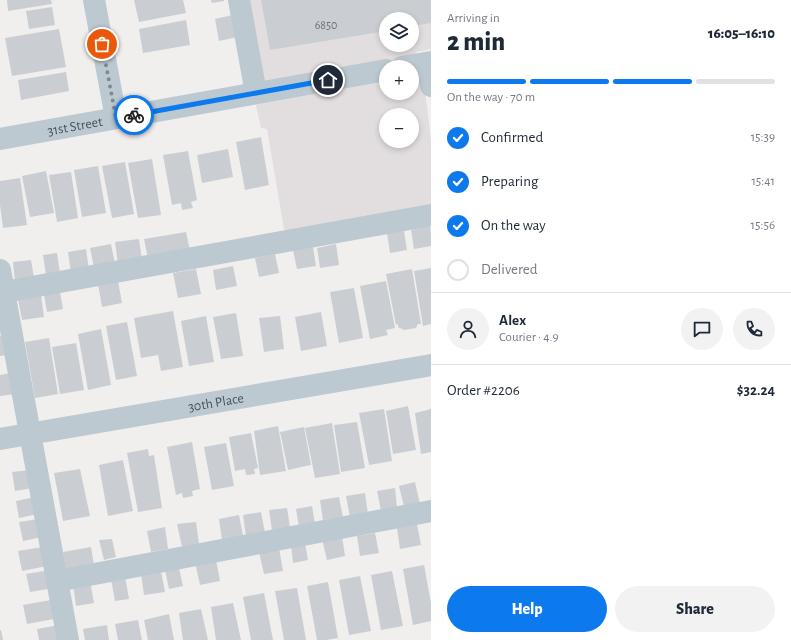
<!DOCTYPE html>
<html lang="en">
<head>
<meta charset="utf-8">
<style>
  body { margin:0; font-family:"Alegreya Sans",sans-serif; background:#f2f2f3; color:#1f2937; height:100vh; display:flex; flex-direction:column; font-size:15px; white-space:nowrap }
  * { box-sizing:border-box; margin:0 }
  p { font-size:13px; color:#747a83 }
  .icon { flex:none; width:22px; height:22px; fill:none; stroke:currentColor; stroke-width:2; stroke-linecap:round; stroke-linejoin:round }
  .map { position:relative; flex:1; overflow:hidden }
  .details { display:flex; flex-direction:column; background:#fff; width:360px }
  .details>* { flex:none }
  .buttons { position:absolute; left:379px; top:12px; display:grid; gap:8px }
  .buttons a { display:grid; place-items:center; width:40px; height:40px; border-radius:50%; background:#fff; box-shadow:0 2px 6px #0003; font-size:20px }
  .pin { position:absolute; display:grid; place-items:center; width:34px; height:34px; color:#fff; margin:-17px; border:2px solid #fff; border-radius:50%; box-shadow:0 1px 4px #0007 }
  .courier { position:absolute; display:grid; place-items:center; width:40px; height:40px; margin:-20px; border:3px solid #0c7aec; border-radius:50%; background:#fff; color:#222; box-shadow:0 1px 5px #0007 }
  .head em { font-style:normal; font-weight:800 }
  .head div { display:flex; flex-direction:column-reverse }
  .head { display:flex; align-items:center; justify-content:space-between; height:68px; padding:0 16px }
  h1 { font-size:26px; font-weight:800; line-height:30px }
  .bar { display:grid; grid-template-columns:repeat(4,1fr); gap:6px 4px; align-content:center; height:48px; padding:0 16px }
  .bar i { height:5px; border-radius:3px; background:#e0e1e3 }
  .bar .on { background:#0c7aec }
  .bar p { grid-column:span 4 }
  .line { display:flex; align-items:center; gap:10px; padding:0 16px; border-top:1px solid #e0e1e3 }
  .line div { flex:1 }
  .round { display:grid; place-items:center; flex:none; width:42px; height:42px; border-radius:21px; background:#f2f2f3 }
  ol { padding:0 16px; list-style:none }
  li { display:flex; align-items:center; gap:12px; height:44px }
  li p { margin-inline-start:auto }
  li .icon { padding:4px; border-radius:50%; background:#0c7aec; color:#fff; stroke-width:4 }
  li:last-child { color:#747a83 }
  li i { width:22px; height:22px; border:2px solid #e0e1e3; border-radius:50% }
  .button { display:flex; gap:8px; margin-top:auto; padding:8px 16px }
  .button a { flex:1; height:46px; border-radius:24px; background:#0c7aec; color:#fff; font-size:16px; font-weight:800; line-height:46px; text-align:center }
  .button a+a { background:#f2f2f3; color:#1f2937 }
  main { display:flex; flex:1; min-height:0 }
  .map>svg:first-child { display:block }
  .education { fill:#e2dee0; fill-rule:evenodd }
  .building { fill:#caced3 }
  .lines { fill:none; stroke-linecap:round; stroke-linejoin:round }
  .minor { stroke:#bdc9d1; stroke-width:22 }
  .done { stroke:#818990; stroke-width:4; stroke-dasharray:0 7.2 }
  .route { stroke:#0c7aec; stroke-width:5 }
  .labels { text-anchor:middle; stroke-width:3.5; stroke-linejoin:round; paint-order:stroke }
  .number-label { font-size:12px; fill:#66727a }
  .street-label { font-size:14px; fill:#45535d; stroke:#fff }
</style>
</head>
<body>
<main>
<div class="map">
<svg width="431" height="640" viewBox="0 0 431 640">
  <rect width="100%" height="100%" fill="#f1eeee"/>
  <path class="education" d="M244 0H431V49L416 52 423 73 431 141V216L285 235 267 129 261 128 256 105 260 87ZM386 19H412V45H386ZM386 67H412V93H386ZM386 115H412V141H386Z"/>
  <g class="building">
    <polygon points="7,0 51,0 52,4 8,11"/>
    <polygon points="134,0 183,0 186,13 139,22"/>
    <polygon points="211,0 224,0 224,1 212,3"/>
    <polygon points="261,0 431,0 431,23 412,26 412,19 386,19 386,31 270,50"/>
    <polygon points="52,7 55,25 29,29 26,11"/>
    <polygon points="237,14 242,36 219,41 215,19"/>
    <polygon points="186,20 190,45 143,53 139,29"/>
    <polygon points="59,29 66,67 12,76 5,38"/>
    <polygon points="66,72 69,91 21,100 18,80"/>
    <polygon points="261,137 269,185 245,190 236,142"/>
    <polygon points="228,149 233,177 202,183 197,155"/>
    <polygon points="188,151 197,200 191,202 193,208 182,210 181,203 172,205 163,155"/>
    <polygon points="152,159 161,215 138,218 128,163"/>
    <polygon points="125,162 134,214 112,218 102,166"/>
    <polygon points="98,166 106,213 82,217 74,170"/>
    <polygon points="46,171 54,213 30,217 22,176"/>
    <polygon points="71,172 78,218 57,222 49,175"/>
    <polygon points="20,178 27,225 3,228 0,205 0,181"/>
    <polygon points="430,226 431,233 431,246 414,249 411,230"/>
    <polygon points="404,231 407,250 390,253 387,233"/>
    <polygon points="186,232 190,251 148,259 144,239"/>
    <polygon points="139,239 142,260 118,264 115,242"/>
    <polygon points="111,244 115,264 94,268 90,248"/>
    <polygon points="336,244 339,265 320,268 317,248"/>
    <polygon points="313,247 316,266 297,269 293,250"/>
    <polygon points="86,249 89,270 71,273 68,252"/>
    <polygon points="57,253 60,273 46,275 43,255"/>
    <polygon points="275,254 279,273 259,277 255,258"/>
    <polygon points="31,260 34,278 15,281 13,262"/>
    <polygon points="233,266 237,286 216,290 213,270"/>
    <polygon points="431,268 431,324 423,326 414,271"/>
    <polygon points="196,269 201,294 178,298 173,273"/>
    <polygon points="412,269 421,324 418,324 416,328 404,330 398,327 398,324 396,325 386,274"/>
    <polygon points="118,281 122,303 102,307 98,284"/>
    <polygon points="386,281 395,328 386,330 388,335 370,339 360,286"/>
    <polygon points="354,288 363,338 339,343 330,292"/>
    <polygon points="60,292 63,309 47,312 44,295"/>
    <polygon points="41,295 44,317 22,320 18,299"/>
    <polygon points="173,311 183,367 161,371 158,355 141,358 134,318"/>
    <polygon points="321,312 327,346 301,351 295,317"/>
    <polygon points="236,313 243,356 221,359 213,317"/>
    <polygon points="206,316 214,362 189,366 181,321"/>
    <polygon points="280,316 284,349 264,352 259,318"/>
    <polygon points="127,322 137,376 116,380 106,326"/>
    <polygon points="101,329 111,385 88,390 78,334"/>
    <polygon points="5,335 8,355 0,356 0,336"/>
    <polygon points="49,338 58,394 35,398 25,342"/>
    <polygon points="76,343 84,390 60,394 52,347"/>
    <polygon points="11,373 15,394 0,396 0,375"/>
    <polygon points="408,406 416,450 393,454 386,411"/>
    <polygon points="384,409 392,461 369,465 359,413"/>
    <polygon points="431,409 431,452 421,454 415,413"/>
    <polygon points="357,422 365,468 341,472 334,425"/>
    <polygon points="332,423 340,474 315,478 305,428"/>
    <polygon points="278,426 286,471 260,475 254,431"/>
    <polygon points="304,427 311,465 288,470 280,432"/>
    <polygon points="251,433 258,468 254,469 255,474 246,475 245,469 235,471 229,437"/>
    <polygon points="192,442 200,489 192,491 193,496 183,498 182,493 176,495 167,447"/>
    <polygon points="226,443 234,486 212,490 204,447"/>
    <polygon points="148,449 149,456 154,455 162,508 138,512 127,453"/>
    <polygon points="123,460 133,511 108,516 99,465"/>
    <polygon points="80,469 90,516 63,521 54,473"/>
    <polygon points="30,470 33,488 15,491 12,472"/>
    <polygon points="415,482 420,504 404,507 399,486"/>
    <polygon points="395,488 397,508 381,511 377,491"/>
    <polygon points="365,493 368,514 350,517 346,496"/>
    <polygon points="35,497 38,514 19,518 16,501"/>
    <polygon points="339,497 343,517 323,520 320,500"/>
    <polygon points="312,506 315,524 299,527 296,509"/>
    <polygon points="287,508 290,527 272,531 269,510"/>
    <polygon points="261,512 265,533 246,536 243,515"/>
    <polygon points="239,515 243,536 222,540 219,519"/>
    <polygon points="38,519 42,537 23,541 19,522"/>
    <polygon points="196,522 199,544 182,547 177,524"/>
    <polygon points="417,524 421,545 400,549 397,528"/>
    <polygon points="165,527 168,549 151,552 147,531"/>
    <polygon points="375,533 379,553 360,556 357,536"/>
    <polygon points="342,536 345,556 327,560 322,539"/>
    <polygon points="112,539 116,557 104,560 99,540"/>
    <polygon points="305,543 308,560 293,563 291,545"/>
    <polygon points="43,547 47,566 22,571 18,551"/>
    <polygon points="91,547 94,565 66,570 63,552"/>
    <polygon points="279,548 283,571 264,574 259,552"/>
    <polygon points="216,560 220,581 200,585 195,562"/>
    <polygon points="424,565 431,603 431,621 413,625 403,569"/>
    <polygon points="179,568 183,586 169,589 165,570"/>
    <polygon points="50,570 53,588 30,592 26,574"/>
    <polygon points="161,571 165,592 144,595 141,574"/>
    <polygon points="392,571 403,626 381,630 371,575"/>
    <polygon points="125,576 129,599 115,601 111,579"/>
    <polygon points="360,576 371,631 349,635 339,580"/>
    <polygon points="90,581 94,603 76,606 73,584"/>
    <polygon points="328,582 338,638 326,640 317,640 307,586"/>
    <polygon points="297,588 306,640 284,640 275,591"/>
    <polygon points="264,593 273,640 251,640 243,597"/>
    <polygon points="51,600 54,619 27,624 23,605"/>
    <polygon points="233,603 241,640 216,640 211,607"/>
    <polygon points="201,609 208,640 183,640 179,613"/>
    <polygon points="169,614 174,640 148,640 144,620"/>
    <polygon points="138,620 142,640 118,640 115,624"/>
    <polygon points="59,625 62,640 39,640 37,629"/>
    <polygon points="107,625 109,640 85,640 83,629"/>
    <polygon points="0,630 1,630 3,640 0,640"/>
  </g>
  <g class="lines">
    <g class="minor">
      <polyline points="94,0 116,118"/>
      <polyline points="239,0 256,93"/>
      <polyline points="427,63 431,86"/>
      <polyline points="402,67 431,62"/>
      <path id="s1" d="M0 139 386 70"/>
      <polyline points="0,270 68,640"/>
      <polyline points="4,292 431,215"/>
      <path id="s2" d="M0 439 431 365"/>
      <polyline points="57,581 431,511"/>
    </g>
  </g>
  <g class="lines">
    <polyline class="done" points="102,44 116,118 134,115"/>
    <polyline class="route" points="134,115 328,80"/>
  </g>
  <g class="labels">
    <g class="number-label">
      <text x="326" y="29">6850</text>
    </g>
    <g class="street-label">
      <text dy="5" stroke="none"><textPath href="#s1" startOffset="76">31st Street</textPath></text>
      <text dy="5" stroke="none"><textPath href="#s2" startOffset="219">30th Place</textPath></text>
    </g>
  </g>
</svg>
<div class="buttons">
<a><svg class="icon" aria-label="layers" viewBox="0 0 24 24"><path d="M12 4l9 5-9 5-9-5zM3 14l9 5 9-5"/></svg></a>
<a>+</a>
<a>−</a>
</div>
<div class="pin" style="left:102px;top:44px;background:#ea580c"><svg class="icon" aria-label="bag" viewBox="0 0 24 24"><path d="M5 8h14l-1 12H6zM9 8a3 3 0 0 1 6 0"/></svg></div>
<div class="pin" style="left:328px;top:80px;background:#1f2937"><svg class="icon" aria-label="home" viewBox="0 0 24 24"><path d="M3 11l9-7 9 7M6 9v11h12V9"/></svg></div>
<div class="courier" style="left:134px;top:115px"><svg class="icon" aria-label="bike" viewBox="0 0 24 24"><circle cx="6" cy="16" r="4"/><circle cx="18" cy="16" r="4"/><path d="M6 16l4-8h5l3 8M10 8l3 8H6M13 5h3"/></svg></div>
</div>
<section class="details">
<div class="head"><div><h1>2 min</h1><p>Arriving in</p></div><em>16:05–16:10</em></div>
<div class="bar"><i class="on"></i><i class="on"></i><i class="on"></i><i></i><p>On the way · 70 m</p></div>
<ol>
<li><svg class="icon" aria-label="check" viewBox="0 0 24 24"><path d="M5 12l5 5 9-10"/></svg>Confirmed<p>15:39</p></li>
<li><svg class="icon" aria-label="check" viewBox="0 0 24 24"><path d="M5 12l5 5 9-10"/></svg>Preparing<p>15:41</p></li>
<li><svg class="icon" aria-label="check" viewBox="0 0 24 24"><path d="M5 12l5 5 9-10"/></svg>On the way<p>15:56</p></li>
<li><i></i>Delivered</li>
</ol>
<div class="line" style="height:72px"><a class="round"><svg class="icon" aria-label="person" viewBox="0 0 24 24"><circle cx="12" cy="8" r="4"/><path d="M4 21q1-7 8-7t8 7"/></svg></a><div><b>Alex</b><p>Courier · 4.9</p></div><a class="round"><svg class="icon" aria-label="chat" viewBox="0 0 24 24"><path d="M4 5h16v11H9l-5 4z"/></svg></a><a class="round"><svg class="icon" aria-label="phone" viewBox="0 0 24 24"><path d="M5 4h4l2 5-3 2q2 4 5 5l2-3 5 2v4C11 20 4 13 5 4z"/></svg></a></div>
<div class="line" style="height:52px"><div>Order #2206</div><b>$32.24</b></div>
<div class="button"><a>Help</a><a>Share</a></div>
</section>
</main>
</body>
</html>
